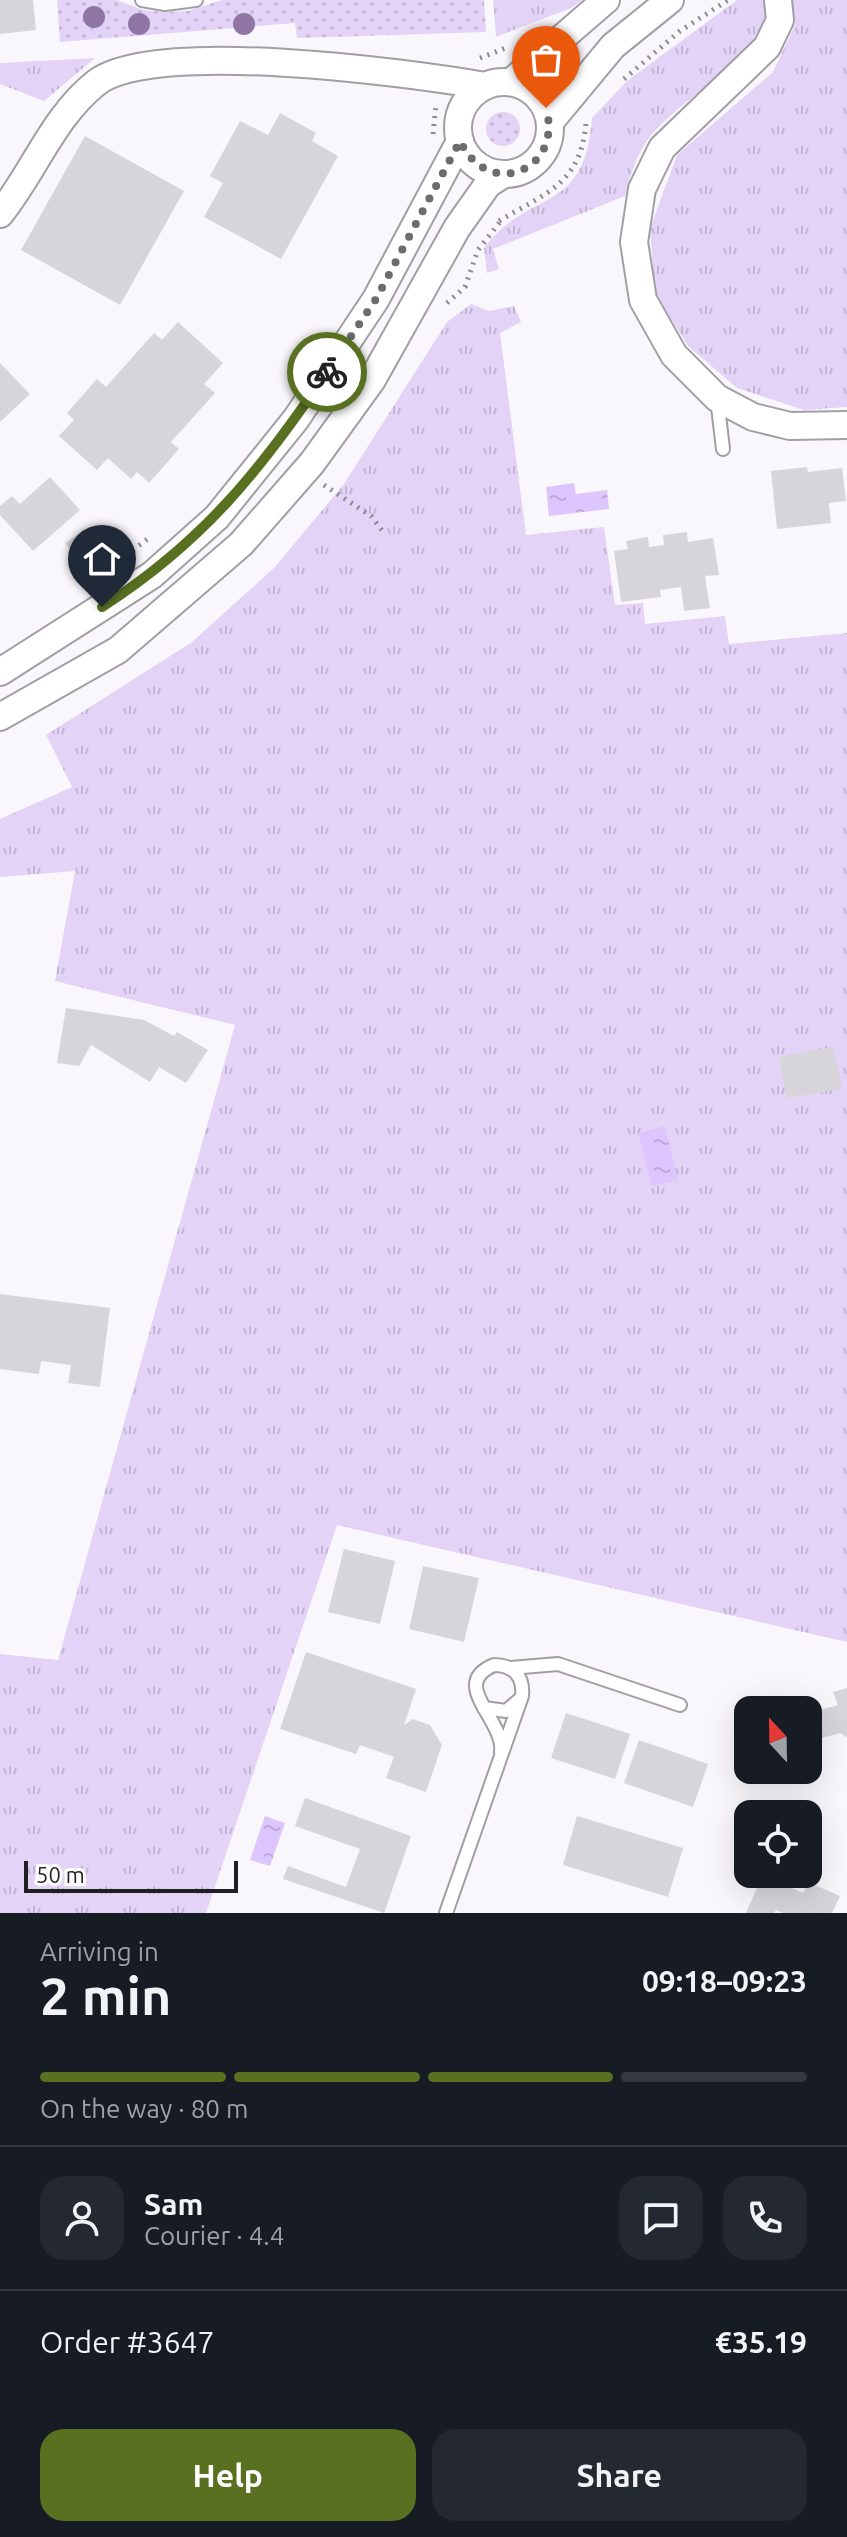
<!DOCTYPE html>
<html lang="en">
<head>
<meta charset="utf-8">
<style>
  body { margin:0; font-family:Ubuntu,sans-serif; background:#242831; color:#f1f3f6; height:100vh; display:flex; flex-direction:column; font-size:30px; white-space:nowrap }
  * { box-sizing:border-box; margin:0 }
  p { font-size:26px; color:#9ea1a6 }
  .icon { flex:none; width:44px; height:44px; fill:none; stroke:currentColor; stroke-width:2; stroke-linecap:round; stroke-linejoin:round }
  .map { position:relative; height:1913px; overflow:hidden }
  .sheet { display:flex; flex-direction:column; background:#171b24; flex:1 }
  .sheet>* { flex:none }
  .needle { width:52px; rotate:338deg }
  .fabs { position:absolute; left:734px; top:1696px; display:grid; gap:16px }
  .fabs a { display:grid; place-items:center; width:88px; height:88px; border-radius:16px; background:#171b24; box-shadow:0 8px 32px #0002; font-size:40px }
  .scale { position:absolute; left:24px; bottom:20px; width:214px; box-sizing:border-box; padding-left:8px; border:4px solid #201f21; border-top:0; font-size:22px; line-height:28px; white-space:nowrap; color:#201f21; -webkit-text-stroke:6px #fff; paint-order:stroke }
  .pin { position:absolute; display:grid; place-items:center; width:68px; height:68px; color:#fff; margin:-82px -34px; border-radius:50% 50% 50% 0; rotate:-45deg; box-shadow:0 0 8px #0007 }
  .pin .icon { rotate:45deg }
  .courier { position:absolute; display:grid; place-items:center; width:80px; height:80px; margin:-40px; border:6px solid #597020; border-radius:50%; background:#fff; color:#222; box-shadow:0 2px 10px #0007 }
  .overview em { font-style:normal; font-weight:700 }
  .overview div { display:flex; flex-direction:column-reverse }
  .overview { display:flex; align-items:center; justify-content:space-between; height:136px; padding:0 40px }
  h1 { font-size:52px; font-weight:700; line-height:60px }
  .bar { display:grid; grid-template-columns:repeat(4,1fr); gap:12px 8px; align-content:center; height:96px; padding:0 40px }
  .bar i { height:10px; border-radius:6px; background:#363941 }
  .bar .active { background:#597020 }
  .bar p { grid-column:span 4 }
  .line { display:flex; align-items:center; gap:20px; padding:0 40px; border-top:2px solid #363941 }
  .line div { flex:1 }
  .round { display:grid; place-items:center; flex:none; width:84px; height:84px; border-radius:24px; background:#242831 }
  .cta { display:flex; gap:16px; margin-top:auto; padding:16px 40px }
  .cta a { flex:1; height:92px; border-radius:24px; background:#597020; color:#fff; font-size:32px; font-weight:700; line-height:92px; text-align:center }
  .cta a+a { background:#242831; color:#f1f3f6 }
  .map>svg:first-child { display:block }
  .grass { fill:url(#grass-dots) }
  .park { fill:url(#park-tufts) }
  .water { fill:url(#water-ripples) }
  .building { fill:#d7d5da }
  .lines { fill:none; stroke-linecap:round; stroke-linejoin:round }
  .lane-casing { stroke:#a19fa3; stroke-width:16 }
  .street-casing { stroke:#a19fa3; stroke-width:30 }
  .path { stroke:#8c8a8e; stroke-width:5; stroke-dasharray:2 6; stroke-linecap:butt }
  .lane { stroke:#fff; stroke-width:12 }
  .street { stroke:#fff; stroke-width:26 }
  .tree { fill:#8f76a5 }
  .done { stroke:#6c6b6e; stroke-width:8; stroke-dasharray:0 14.4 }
  .route { stroke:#597020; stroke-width:10 }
</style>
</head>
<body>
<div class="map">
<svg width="847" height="1913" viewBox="0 0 847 1913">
  <defs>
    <pattern id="grass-dots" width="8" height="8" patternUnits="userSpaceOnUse" patternTransform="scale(2)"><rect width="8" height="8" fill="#e2d3f7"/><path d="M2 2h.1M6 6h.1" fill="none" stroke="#c2b5d3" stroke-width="1.8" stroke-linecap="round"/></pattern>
    <pattern id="park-tufts" width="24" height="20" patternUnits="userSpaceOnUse" patternTransform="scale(2)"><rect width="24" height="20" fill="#e2d3f7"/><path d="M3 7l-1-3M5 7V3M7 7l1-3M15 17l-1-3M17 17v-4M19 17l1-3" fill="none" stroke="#c2b5d3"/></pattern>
    <pattern id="water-ripples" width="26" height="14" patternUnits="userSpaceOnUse" patternTransform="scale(2)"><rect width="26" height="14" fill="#ddc5fd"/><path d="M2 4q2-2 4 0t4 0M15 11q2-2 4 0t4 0" fill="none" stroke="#bda9d9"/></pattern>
  </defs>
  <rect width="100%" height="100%" fill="#f9f7fc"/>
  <g class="grass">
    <polygon points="57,0 117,0 143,10 165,12 188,11 222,0 484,0 486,32 297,38 295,23 60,42"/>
    <circle cx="503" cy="129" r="17"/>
  </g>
  <g class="park">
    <polygon points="493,0 582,0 571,8 496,37"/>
    <path d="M737 0H767C770 58 674 98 645 144 635 159 629 179 625 196L493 249 499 269 487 273 484 248C530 187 585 216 592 118L627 81Z"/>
    <polygon points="792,0 847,0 847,407 804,410 737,388 689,347 655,294 650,229 677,155 773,72 795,25"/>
    <polygon points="95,58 44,101 0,84 0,63"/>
    <polygon points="471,304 489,311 514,306 521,322 500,333 526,535 604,527 615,605 643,603 645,624 725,616 729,644 847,633 847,1642 337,1525 206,1913 0,1913 0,1654 58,1660 235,1025 55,981 75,871 0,877 0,819 72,787 46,735 192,642 275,567 344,484 447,322"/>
  </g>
  <g class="water">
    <polygon points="574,483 576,494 607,490 609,509 549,516 546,487"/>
    <polygon points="665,1126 678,1180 652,1186 638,1133"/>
    <polygon points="265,1816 285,1823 270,1866 250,1860"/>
  </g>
  <g class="building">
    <polygon points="0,0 33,0 36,30 0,34"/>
    <polygon points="280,113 316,133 312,141 338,156 281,259 204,217 223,183 210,176 240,121 268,135"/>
    <polygon points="85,136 184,191 120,305 21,250"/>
    <polygon points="178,322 223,363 204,384 215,393 171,442 179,449 149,483 137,472 131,479 108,458 97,470 59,436 74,420 67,413 97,379 106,387 154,333 162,340"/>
    <polygon points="0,363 30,394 0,422"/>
    <polygon points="807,467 808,472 842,468 846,501 829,503 831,523 777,529 771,471"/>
    <polygon points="50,477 80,510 33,551 0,515 0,506 12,496 20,504"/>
    <polygon points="84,530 99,551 80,565 65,543"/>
    <polygon points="687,532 688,542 713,538 719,575 705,576 710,608 684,611 681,587 660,590 661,597 621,602 614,551 628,549 626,541 648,537 649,547 664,545 663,535"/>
    <polygon points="66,1008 144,1020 174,1036 177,1032 208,1050 186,1083 159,1067 150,1082 91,1045 79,1066 57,1063"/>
    <polygon points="833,1047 842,1089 787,1098 779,1057"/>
    <polygon points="0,1294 110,1308 100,1387 68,1383 71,1365 41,1361 39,1374 0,1369"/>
    <polygon points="344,1549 395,1561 380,1624 328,1612"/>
    <polygon points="423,1566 479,1578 464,1642 409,1629"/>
    <polygon points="306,1652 416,1689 404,1725 413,1719 430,1725 442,1745 426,1792 386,1778 394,1757 360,1745 356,1754 280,1729"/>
    <polygon points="847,1688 847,1737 840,1733 808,1742 808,1713 838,1705 833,1692"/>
    <polygon points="566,1713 630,1734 615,1779 551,1758"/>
    <polygon points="639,1740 708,1764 693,1807 624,1783"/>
    <polygon points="305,1798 411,1836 384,1913 283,1879 288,1866 346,1887 360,1849 295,1826"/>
    <polygon points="577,1816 683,1848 668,1897 563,1865"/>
    <polygon points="763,1874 782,1874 795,1880 792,1888 803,1893 808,1882 840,1896 832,1913 783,1913 776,1910 774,1913 746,1913"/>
  </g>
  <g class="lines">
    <g class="lane-casing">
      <g id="lane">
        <polyline points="142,0 165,4 196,0"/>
        <polyline points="717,398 723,449"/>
        <polyline points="511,1668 558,1664 680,1705"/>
        <polyline points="484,1708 506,1711 520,1699"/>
        <path d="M446 1913 522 1696C524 1676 513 1665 494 1665 448 1684 505 1720 501 1752"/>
      </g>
    </g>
    <g class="street-casing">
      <g id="street">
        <polyline points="778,0 780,20 767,47 662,148 642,189 634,242 643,300 674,355 717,398 753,417 790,426 847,425"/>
        <polyline points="511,82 606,0"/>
        <circle cx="504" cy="128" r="46"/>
        <polyline points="550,122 613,46 670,0"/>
        <path d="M0 214C34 172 53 117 96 83 153 38 410 73 485 86"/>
        <polyline points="0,672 152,575 217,517 296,419 376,299 460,141"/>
        <polyline points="0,717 118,650 241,544 312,463 372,380 457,228 488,184 504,174"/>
      </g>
    </g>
    <g class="path">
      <polyline points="480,58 508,47"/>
      <polyline points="624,79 680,31 728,0"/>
      <polyline points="433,134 436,105"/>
      <path d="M499 221C545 193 581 185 586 122"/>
      <polyline points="447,303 465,287 478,250 500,222"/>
      <polyline points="324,485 371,516 384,533"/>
      <polyline points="120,560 150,537"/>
    </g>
    <use href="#lane" class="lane"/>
    <use href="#street" class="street"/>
  </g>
  <g class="tree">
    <circle cx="94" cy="17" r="11"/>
    <circle cx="139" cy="24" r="11"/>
    <circle cx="244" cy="24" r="11"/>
  </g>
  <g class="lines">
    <path class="done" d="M327 372 376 299 460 141C488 201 564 171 546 108"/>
    <path class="route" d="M102 607C202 543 261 470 327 372"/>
  </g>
</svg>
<div class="fabs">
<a><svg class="needle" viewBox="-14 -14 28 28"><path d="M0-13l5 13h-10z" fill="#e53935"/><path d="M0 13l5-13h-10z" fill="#9ea1a6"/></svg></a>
<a><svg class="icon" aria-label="locate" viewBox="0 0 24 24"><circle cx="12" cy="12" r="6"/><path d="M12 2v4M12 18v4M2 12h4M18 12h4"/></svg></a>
</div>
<div class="scale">50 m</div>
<div class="pin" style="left:546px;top:108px;background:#ea580c"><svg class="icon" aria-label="bag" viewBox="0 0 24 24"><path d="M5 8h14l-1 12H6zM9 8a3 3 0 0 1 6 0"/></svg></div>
<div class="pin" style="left:102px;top:607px;background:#1f2937"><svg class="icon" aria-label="home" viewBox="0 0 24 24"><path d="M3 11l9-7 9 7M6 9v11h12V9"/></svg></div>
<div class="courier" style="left:327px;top:372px"><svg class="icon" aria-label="bike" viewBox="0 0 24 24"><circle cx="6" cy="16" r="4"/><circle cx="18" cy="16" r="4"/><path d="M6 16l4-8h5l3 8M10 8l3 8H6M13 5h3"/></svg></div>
</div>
<section class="sheet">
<div class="overview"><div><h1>2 min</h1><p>Arriving in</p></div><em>09:18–09:23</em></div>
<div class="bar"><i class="active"></i><i class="active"></i><i class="active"></i><i></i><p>On the way · 80 m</p></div>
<div class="line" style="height:144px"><a class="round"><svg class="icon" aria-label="person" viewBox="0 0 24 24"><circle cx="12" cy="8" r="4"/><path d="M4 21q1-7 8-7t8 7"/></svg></a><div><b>Sam</b><p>Courier · 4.4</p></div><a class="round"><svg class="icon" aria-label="chat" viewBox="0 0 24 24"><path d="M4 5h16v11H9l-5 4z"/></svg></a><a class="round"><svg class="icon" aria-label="phone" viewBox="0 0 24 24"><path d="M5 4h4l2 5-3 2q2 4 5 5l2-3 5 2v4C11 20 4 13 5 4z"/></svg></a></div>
<div class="line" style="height:104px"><div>Order #3647</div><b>€35.19</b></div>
<div class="cta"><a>Help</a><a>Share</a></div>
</section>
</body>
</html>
